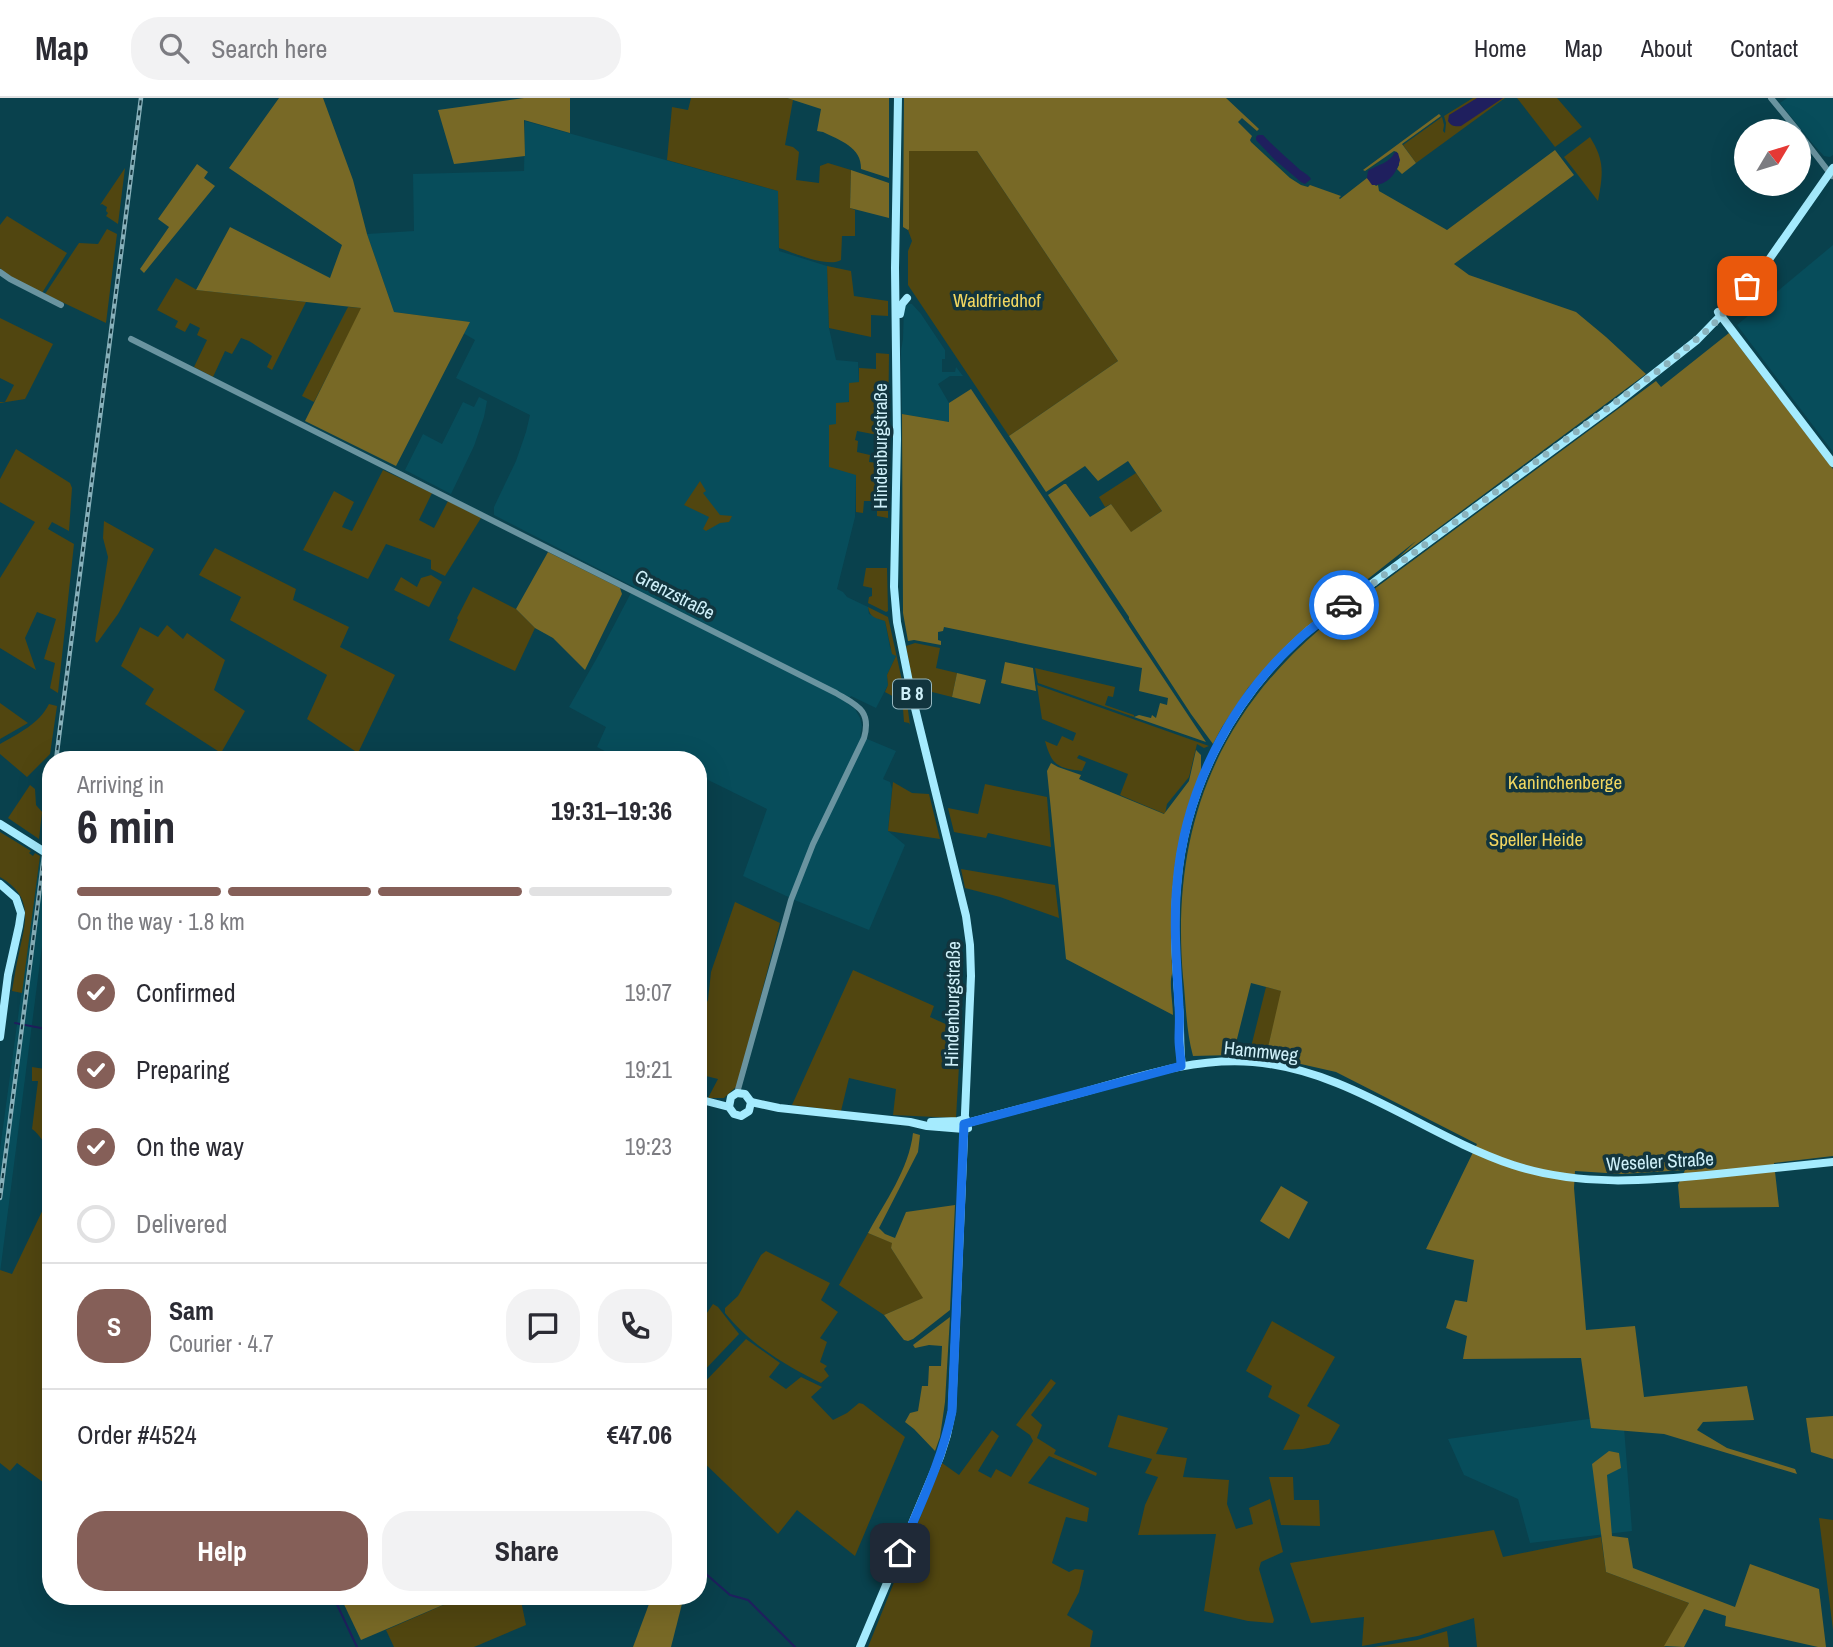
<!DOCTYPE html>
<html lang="en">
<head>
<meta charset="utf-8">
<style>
  body { margin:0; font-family:"Archivo Narrow",sans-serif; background:#f2f2f3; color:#2b2b33; height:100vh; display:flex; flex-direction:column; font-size:26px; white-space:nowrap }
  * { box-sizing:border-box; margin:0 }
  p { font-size:23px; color:#7c7c81 }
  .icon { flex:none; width:38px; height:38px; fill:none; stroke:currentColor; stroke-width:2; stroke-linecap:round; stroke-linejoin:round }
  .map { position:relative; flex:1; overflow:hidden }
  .panel { position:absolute; left:42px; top:653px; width:665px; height:854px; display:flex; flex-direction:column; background:#fff; border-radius:28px; box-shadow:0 7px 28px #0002 }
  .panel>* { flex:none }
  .needle { width:46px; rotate:52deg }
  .controls { position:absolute; left:1734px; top:21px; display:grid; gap:14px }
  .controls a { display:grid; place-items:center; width:77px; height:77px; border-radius:50%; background:#fff; box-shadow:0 7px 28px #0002; font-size:35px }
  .pin { position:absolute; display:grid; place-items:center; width:60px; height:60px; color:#fff; margin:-30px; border-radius:14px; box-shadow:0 4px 10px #0006 }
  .courier { position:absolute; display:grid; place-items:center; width:70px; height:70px; margin:-35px; border:5px solid #1a73e8; border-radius:50%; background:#fff; color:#222; box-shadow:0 2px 9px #0007 }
  .head em { font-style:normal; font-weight:700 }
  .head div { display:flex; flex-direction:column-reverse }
  .head { display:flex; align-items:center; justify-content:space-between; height:119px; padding:0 35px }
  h1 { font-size:46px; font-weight:700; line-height:52px }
  .bar { display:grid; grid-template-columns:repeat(4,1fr); gap:10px 7px; align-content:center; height:84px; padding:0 35px }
  .bar i { height:9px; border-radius:5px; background:#e1e1e2 }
  .bar .active { background:#855f58 }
  .bar p { grid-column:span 4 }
  .line { display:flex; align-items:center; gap:18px; padding:0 35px; border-top:2px solid #e1e1e2 }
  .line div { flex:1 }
  .round { display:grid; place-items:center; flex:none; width:74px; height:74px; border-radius:28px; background:#f2f2f3 }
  ol { padding:0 35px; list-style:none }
  li { display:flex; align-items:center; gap:21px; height:77px }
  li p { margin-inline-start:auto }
  li .icon { padding:7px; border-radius:50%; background:#855f58; color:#fff; stroke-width:4 }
  li:last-child { color:#7c7c81 }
  li i { width:38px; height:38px; border:4px solid #e1e1e2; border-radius:50% }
  .cta { display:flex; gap:14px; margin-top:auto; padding:14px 35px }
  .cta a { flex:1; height:80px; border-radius:28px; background:#855f58; color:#fff; font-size:28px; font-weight:700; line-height:80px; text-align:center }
  .cta a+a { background:#f2f2f3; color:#2b2b33 }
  header { display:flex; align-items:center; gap:42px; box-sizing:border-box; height:98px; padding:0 35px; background:#fff; border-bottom:2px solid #e1e1e2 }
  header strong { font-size:33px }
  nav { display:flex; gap:38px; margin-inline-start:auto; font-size:24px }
  .search { width:490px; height:63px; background:#f2f2f3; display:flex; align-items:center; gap:18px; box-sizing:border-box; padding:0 24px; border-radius:28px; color:#7c7c81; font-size:26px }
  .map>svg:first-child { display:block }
  .built { fill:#074d5b }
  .green { fill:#514610 }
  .forest { fill:#786926 }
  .water { fill:#1f1f5e }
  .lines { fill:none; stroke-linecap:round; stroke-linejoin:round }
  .stream { stroke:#1f1f5e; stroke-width:2 }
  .minor { stroke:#6a94a0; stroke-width:6 }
  .major { stroke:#a5ebfe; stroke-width:8 }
  .rail-casing { stroke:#87b0ba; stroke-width:4.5 }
  .rail { stroke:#12353e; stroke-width:2; stroke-dasharray:5; stroke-linecap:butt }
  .done { stroke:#8ab3bd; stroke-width:7; stroke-dasharray:0 12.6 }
  .route { stroke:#1a73e8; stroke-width:9 }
  .labels { text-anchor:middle; stroke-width:7; stroke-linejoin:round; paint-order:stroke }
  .shield { fill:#12353e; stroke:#96b8c1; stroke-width:2 }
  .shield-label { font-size:18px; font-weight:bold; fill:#cff0f9 }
  .park-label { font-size:19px; fill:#f1d660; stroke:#12353e }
  .street-label { font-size:19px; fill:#cff0f9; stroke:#12353e }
</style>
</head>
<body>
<header>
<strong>Map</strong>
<div class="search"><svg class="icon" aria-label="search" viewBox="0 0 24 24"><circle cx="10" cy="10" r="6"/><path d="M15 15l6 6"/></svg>Search here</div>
<nav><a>Home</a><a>Map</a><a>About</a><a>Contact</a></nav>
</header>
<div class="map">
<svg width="1833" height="1549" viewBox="0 0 1833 1549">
  <rect width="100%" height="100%" fill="#09414d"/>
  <g class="built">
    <polygon points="1787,0 1833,0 1833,57 1830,59 1824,58 1813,46 1780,5"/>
    <polygon points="525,23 778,93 779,153 827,168 829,230 836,262 858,264 859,284 836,327 830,327 856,377 855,419 837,491 843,494 847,499 868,509 869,516 885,523 890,549 896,558 887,577 888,587 876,610 851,598 847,605 855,611 860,620 862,628 860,638 896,653 883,681 890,684 892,691 888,733 905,747 869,832 797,803 743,778 767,711 698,677 698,662 667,661 649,653 645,661 620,661 597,649 606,629 569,609 598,558 634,489 494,417 494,409 516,363 526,334 530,317 456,280 475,242 463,235 469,224 394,214 367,136 414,133 413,76 524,73"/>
    <polygon points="1833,147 1833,354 1737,227"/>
    <polygon points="909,206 912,206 921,216 945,252 945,261 942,261 942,274 955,274 956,269 963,278 950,278 938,286 949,305 949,324 902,316 901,253 903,241 904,208"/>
    <polygon points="479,299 487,303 484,319 474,348 451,396 405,372 423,336 442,346 463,304 474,309"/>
    <polygon points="40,758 51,766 51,778 0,1175 0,1051"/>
    <polygon points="1623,1316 1632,1433 1530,1445 1518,1401 1464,1377 1448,1341"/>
  </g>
  <g class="green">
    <path d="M691 0H787L793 2 785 47 793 49 799 54 796 82 819 85 820 68 828 65 851 72 850 110 855 112V138H842L841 162C828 170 794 155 779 150L778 93 667 62 672 9 688 12Z"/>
    <polygon points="1473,0 1505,0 1416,65 1403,47 1442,19 1444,27 1443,33 1445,35 1446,25 1444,18"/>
    <polygon points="1517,0 1557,0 1582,29 1555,49"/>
    <path d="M1590 39C1605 63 1603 76 1598 103L1564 59Z"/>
    <polygon points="909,53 977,53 1118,263 1009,338 908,187 908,153 912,143 908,132"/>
    <polygon points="125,70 118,126 106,118 108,115 106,113 107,109 102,106 100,107"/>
    <polygon points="7,118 67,155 42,195 9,179 0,170 0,127"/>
    <polygon points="107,131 117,136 106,225 45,196 79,145 98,146"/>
    <polygon points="827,168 851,173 854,198 888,203 888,218 871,217 871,239 829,230"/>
    <polygon points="176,180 197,192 306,204 272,272 267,269 272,258 249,243 241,240 232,256 225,253 213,279 194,269 207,242 197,237 200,230 190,225 185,234 175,229 178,223 157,212"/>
    <polygon points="348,209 362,210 314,304 302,298"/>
    <polygon points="0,220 53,246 25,301 0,305 0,304 5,304 14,287 0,280"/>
    <polygon points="876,255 889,256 888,339 857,333 855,342 858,343 857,354 870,357 869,364 888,366 888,420 877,418 877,403 864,403 863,415 856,414 856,377 829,369 829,327 836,326 836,305 849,304 849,285 859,284 859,270 876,271"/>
    <polygon points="16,351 70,385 72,390 69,433 52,424 48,431 74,446 58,595 50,590 55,565 44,561 56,521 37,514 25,540 36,572 0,550 0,480 35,424 0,404 0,381"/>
    <polygon points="383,372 432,395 419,422 434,430 448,403 481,420 445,478 431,471 431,462 386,446 368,481 303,452 334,393 354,404 342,429 352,433"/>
    <polygon points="1136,375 1162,413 1130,435 1111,406 1105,409 1099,399"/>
    <polygon points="700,383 706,393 703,395 720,417 732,418 729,424 720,425 706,433 703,431 709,419 684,407"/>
    <polygon points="104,423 154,451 118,516 97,545 95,543 108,459 103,440"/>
    <polygon points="215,450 296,491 293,502 349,529 340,549 395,577 358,655 307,621 327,577 230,522 241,499 199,477"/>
    <polygon points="866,470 887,470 888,513 886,514 868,505 869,499 872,498 872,490 863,488"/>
    <polygon points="431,477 442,484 429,509 394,492 401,479 417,489 421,480"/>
    <polygon points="473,489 516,511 535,530 515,573 449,542 458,522 457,520"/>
    <path d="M868 509 888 519 907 605 910 627 909 625 904 624 903 611 895 602 896 600 885 594 888 587 887 577 896 558 892 556 885 523C876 520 870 520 868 509Z"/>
    <polygon points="167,527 183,541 187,535 225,562 214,592 245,613 221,655 145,606 154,591 121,568 140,529 158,539"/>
    <polygon points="915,545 940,550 936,570 957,575 952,599 916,590 913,586 906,548"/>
    <polygon points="1035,570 1115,589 1113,599 1108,598 1105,607 1134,617 1134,619 1038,585"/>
    <path d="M1037 587 1209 648 1204 650 1197 646 1189 679 1167 706 1165 716 1120 697 1128 676 1079 657 1077 660 1086 664 1082 673C1058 670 1052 668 1045 643L1057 648 1062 638 1073 643 1076 635 1042 621Z"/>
    <polygon points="0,605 28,625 0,641"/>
    <path d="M49 606 57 608 50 656 27 679 0 656V646C19 635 39 626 49 606Z"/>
    <polygon points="893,684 912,695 929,696 940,741 888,733"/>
    <polygon points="985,686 1047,699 1051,749 988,735 986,740 954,734 948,710 978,716"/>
    <polygon points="30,687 35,691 36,707 42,714 39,741 8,720"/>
    <path d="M0 734 31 753 29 755 33 758 35 755 40 758 22 895 12 893C14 881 16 868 19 855 26 823 34 799 0 779Z"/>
    <polygon points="961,771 1055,787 1059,820 1000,799 965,790"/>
    <polygon points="735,804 780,825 737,988 724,1000 708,1000 718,981 698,976 698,906 704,909 708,902 711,874"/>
    <polygon points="853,872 934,908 930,919 961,933 956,1020 893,1017 896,991 849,980 841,1013 792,1007"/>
    <polygon points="1266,889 1282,893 1266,958 1249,957"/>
    <path d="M32 969 51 972V1050C42 1045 40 1036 32 1031L38 983H32Z"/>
    <polygon points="48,1101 51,1103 51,1390 17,1365 10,1373 0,1365 0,1172 12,1176"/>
    <polygon points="868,1135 893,1145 891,1150 924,1200 884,1217 839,1187"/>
    <path d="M766 1153 830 1185 821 1202 838 1214 820 1240 827 1244 820 1264 827 1268 824 1271 829 1278 821 1285C786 1268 750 1246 725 1215V1210L738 1198 761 1157Z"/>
    <polygon points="713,1206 718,1209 739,1236 698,1279 698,1228"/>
    <polygon points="1272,1223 1335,1259 1307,1308 1340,1327 1329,1346 1303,1351 1283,1352 1300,1317 1268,1299 1272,1288 1246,1273"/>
    <polygon points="746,1241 780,1265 769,1279 786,1291 801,1279 822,1289 811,1299 833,1322 847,1315 859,1305 863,1306 905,1339 855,1458 797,1412 778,1436 698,1359 698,1291"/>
    <polygon points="1051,1281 1056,1285 1031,1317 1042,1327 1037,1340 1056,1352 1054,1356 1097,1375 1096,1378 1049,1358 1028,1385 1089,1410 1087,1424 1066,1419 1052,1465 1069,1474 1075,1471 1084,1472 1079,1494 1067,1517 1093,1533 1090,1549 868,1549 942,1365 959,1377 992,1332 999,1338 978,1373 991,1380 996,1371 1011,1379 1033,1343 1030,1337 1016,1327"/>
    <polygon points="1118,1317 1168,1330 1156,1356 1187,1360 1183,1379 1229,1382 1227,1406 1236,1431 1253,1426 1249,1410 1270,1401 1283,1454 1261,1464 1259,1471 1274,1522 1273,1525 1248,1523 1204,1513 1216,1436 1138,1437 1145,1407 1158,1379 1145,1375 1152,1361 1108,1349"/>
    <polygon points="1293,1379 1294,1402 1319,1402 1320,1428 1281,1427 1269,1379"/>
    <polygon points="1819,1420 1833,1422 1833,1532"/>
    <polygon points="1494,1432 1503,1459 1601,1439 1606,1474 1689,1505 1665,1549 1477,1549 1474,1520 1418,1538 1362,1548 1364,1519 1311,1525 1290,1465"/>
    <polygon points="464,1498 520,1498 526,1527 474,1549 394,1549 386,1532"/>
    <polygon points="1447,1533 1449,1549 1374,1549 1417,1542"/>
  </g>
  <g class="forest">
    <polygon points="279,0 323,0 353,82 367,136 394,214 470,224 396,368 305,323 361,210 196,192 230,129 330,180 342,147 229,70"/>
    <polygon points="524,0 570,0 570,35 524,22 525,58 454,66 438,12"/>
    <path d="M787 0H889V80L861 71C862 49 839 42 823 34L817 33 821 11Z"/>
    <polygon points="904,0 1226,0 1259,31 1257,33 1242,20 1238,24 1252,38 1250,42 1251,44 1290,80 1301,87 1308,89 1310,87 1341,98 1339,100 1340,101 1367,80 1376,88 1378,87 1379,93 1447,132 1555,52 1574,77 1454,166 1469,177 1576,214 1606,239 1646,276 1398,460 1416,443 1302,533 1280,554 1248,590 1222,629 1213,646 1191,616 1129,521 1129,519 1048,397 1064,386 1066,386 1090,419 1111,406 1131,434 1162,413 1128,363 1098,383 1085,368 1046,394 1009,338 1118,263 977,53 909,53 909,131 908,132 903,129"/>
    <polygon points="1439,16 1441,18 1402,46 1416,65 1402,76 1397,71 1399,67 1397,54 1394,53 1365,73 1363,72"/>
    <polygon points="197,66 208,74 204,80 215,88 144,175 140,171 169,129 158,121"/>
    <polygon points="851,72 889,85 889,120 850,110"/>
    <path d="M1729 235 1833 371V1058L1774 1065 1779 1109 1680 1110 1678 1087 1685 1072 1622 1076 1575 1073 1574 1090 1586 1232 1635 1228 1644 1299 1747 1288 1754 1322 1703 1324 1697 1332 1727 1350 1795 1371 1797 1376 1664 1336 1591 1330 1581 1260 1463 1261 1467 1238 1446 1230 1455 1202 1467 1204 1474 1162 1426 1151 1477 1046 1336 974 1266 958 1281 893 1251 885 1233 957 1193 958C1186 933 1186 905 1183 879 1171 738 1212 623 1320 531L1656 283 1661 289Z"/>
    <polygon points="971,291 1206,644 1134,619 1139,617 1151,620 1152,617 1156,620 1160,605 1167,607 1168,600 1139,593 1142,570 944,529 943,533 938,534 938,542 941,543 941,547 914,542 908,543 903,515 902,316 949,324 949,305"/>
    <polygon points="548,454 620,490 622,496 585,572 553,540 535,530 516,511"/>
    <polygon points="1005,564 1033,570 1036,593 1001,585"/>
    <polygon points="957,575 986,582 980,606 952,599"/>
    <path d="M1196 652 1201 657V673L1185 718 1175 766 1171 813 1172 876C1169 886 1173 905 1173 917L1066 861 1047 673 1051 665 1058 669 1081 677 1079 681 1164 716 1189 683Z"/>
    <path d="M913 1035 920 1037 918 1054 879 1130 885 1136 895 1140 906 1114 955 1107 950 1212 913 1241 908 1243 904 1242 884 1217 923 1200 891 1150 892 1145 868 1135C885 1104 909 1071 913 1035Z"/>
    <polygon points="1281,1088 1308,1104 1289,1141 1260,1123"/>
    <polygon points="950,1219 945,1304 940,1339 935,1353 914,1331 905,1324 910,1315 918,1313 922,1288 928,1288 929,1268 941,1268 942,1248 929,1247 915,1250 913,1247"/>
    <polygon points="1833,1318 1833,1361 1811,1354 1806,1320"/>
    <polygon points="1609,1353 1619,1355 1621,1370 1607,1377 1612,1438 1628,1440 1633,1470 1735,1509 1750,1466 1819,1491 1826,1549 1818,1549 1725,1528 1726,1518 1704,1511 1684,1549 1664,1548 1689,1505 1606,1474 1592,1366"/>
    <polygon points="340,1498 464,1498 361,1542"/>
    <polygon points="652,1498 684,1498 671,1549 633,1549"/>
  </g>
  <g class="water">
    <path d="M1477 0H1503L1461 28C1455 29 1451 28 1448 23L1449 17Z"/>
    <path d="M1258 37H1263C1274 49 1286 59 1298 70 1303 75 1307 75 1311 81L1305 86 1301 84 1275 62 1256 42V39Z"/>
    <path d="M1395 54 1398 55 1400 62C1397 75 1387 88 1372 87L1367 80 1368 73C1378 66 1389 66 1395 54Z"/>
  </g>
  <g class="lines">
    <g class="stream">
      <polyline points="15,925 46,931"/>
      <polyline points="48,931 51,932"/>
      <polyline points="698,1469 730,1497 748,1502 795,1549"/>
      <polyline points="333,1498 357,1549"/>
    </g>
    <g class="minor">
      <polyline points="1771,0 1798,33"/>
      <polyline points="1799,35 1832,78"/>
      <polyline points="0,174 10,181 61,207"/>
      <path d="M131 241 836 595C856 607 872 612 864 640L813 746 791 802 737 995"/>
    </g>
    <g class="major">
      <polyline points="1718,214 1833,365"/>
      <polyline points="900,216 902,206 907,200"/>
      <polyline points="0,726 51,758"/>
      <polyline points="0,786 16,800 21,815 19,828 8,877 0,939"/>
      <path d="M1182 968C1179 947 1181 930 1179 909 1176 869 1173 827 1177 787 1185 688 1235 596 1309 532L1613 308 1697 242 1731 207 1768 163 1833 70"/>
      <polyline points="698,1001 729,1009 734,1016 741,1018 749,1013 751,1004 745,996 737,995 731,999 729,1009"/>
      <polyline points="751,1004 779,1010 910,1024 927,1028 964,1031 968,1030"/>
      <polyline points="931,1024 958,1023 966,1021"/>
      <path d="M964 1026C1002 1015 1040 1006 1077 996 1135 980 1192 959 1253 964 1349 972 1424 1037 1513 1067 1579 1089 1648 1083 1717 1076 1756 1072 1794 1068 1833 1064"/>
      <polyline points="860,1549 940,1359 947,1337 952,1313 971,878 970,847 966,818 911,594 897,524 894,489 897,341 895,170 898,0"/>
    </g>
    <g class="rail-casing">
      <g id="rail">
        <polyline points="56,662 141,0"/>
        <polyline points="47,713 51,682"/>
        <polyline points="0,1100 51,703"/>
      </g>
    </g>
    <use href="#rail" class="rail"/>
  </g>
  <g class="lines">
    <polyline class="done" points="1344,507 1671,263 1712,228 1747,188"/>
    <path class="route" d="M900 1455C919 1409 942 1363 952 1313L964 1026 1181 968C1181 959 1179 950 1179 941 1179 931 1180 920 1179 909 1177 869 1173 827 1177 786 1184 695 1229 605 1297 543 1311 529 1328 518 1344 507"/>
  </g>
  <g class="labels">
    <rect class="shield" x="893" y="581.5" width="38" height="29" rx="5"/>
    <g class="shield-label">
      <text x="912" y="602">B 8</text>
    </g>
    <g class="park-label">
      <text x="997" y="209">Waldfriedhof</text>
      <text x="1565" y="691">Kaninchenberge</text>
      <text x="1536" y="748">Speller Heide</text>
    </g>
    <g class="street-label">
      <text transform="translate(880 348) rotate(-90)" y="7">Hindenburgstraße</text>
      <text transform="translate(675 496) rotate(27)" y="7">Grenzstraße</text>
      <text transform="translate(952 906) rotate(-89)" y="7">Hindenburgstraße</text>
      <text transform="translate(1261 953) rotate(6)" y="7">Hammweg</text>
      <text transform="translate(1660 1063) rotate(-3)" y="7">Weseler Straße</text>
    </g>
  </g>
</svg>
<div class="controls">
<a><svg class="needle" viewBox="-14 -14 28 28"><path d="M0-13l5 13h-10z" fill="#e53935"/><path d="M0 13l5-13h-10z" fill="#7c7c81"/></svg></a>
</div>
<div class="pin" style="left:1747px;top:188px;background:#ea580c"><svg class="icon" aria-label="bag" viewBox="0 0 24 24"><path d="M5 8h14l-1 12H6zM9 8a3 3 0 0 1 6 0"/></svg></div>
<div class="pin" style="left:900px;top:1455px;background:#1f2937"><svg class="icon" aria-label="home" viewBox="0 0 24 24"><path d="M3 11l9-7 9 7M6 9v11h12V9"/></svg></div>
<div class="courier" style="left:1344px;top:507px"><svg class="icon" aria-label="car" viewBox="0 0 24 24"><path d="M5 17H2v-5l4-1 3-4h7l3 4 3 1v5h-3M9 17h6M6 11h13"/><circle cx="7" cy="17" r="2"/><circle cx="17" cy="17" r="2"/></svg></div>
<section class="panel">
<div class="head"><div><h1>6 min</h1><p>Arriving in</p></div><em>19:31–19:36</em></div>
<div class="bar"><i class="active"></i><i class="active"></i><i class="active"></i><i></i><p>On the way · 1.8 km</p></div>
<ol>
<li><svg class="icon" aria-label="check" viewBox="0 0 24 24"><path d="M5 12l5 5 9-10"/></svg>Confirmed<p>19:07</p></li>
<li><svg class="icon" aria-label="check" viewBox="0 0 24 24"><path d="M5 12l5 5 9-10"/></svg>Preparing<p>19:21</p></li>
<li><svg class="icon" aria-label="check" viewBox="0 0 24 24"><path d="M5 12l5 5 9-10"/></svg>On the way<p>19:23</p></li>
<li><i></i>Delivered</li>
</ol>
<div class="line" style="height:126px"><b class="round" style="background:#855f58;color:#fff">S</b><div><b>Sam</b><p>Courier · 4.7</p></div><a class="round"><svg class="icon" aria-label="chat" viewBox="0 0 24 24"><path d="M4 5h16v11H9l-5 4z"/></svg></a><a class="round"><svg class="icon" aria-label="phone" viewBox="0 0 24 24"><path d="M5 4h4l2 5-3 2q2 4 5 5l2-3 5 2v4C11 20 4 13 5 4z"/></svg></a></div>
<div class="line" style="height:91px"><div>Order #4524</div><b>€47.06</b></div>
<div class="cta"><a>Help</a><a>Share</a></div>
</section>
</div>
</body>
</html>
